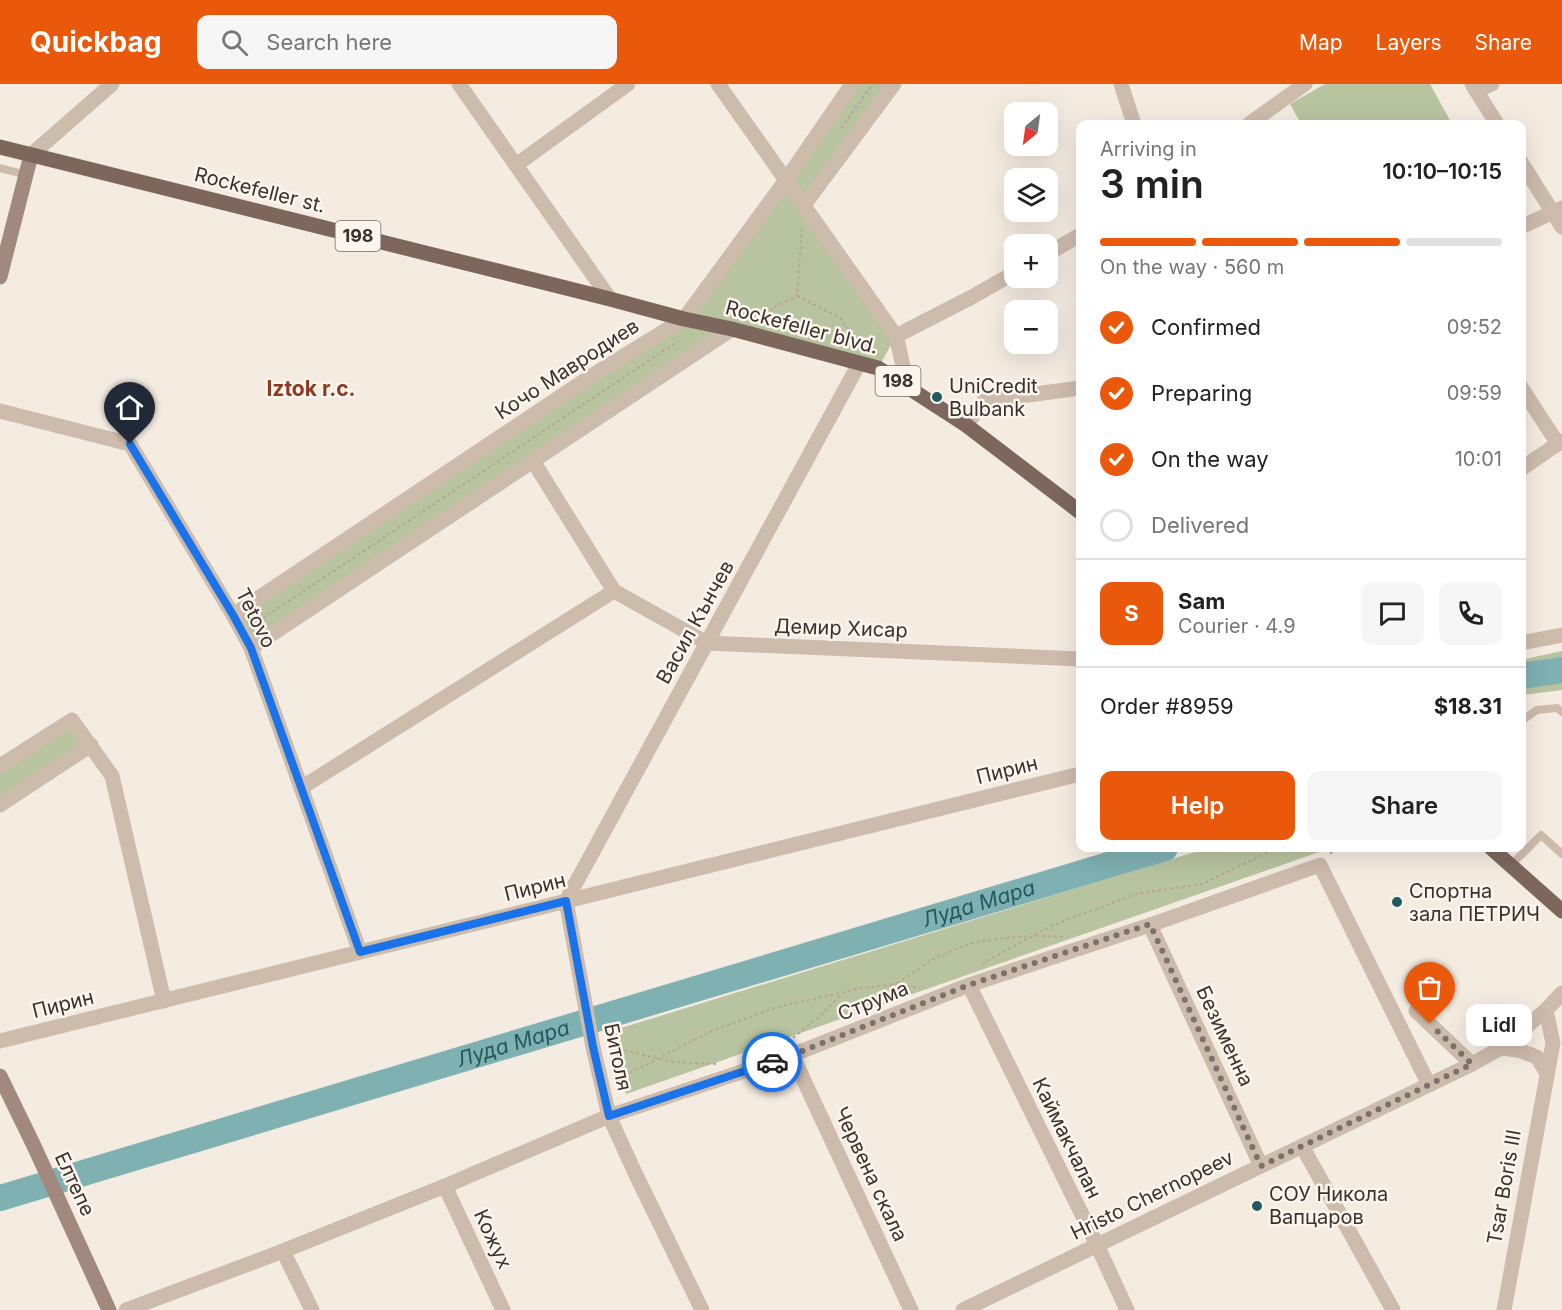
<!DOCTYPE html>
<html lang="en">
<head>
<meta charset="utf-8">
<style>
  body { margin:0; font-family:Inter,sans-serif; background:#f6f6f6; color:#222; height:100vh; display:flex; flex-direction:column; font-size:22px; white-space:nowrap }
  * { box-sizing:border-box; margin:0 }
  p { font-size:20px; color:#767676 }
  .icon { flex:none; width:33px; height:33px; fill:none; stroke:currentColor; stroke-width:2; stroke-linecap:round; stroke-linejoin:round }
  .map { position:relative; flex:1; overflow:hidden }
  .side { position:absolute; left:1076px; top:36px; width:450px; height:732px; display:flex; flex-direction:column; background:#fff; border-radius:12px; box-shadow:0 6px 24px #0002 }
  .side>* { flex:none }
  .needle { width:39px; rotate:209deg }
  .buttons { position:absolute; left:1004px; top:18px; display:grid; gap:12px }
  .buttons a { display:grid; place-items:center; width:54px; height:54px; border-radius:12px; background:#fff; box-shadow:0 6px 24px #0002; font-size:30px }
  .pin { position:absolute; display:grid; place-items:center; width:51px; height:51px; color:#fff; margin:-62px -26px; border-radius:50% 50% 50% 0; rotate:-45deg; box-shadow:0 0 6px #0007 }
  .pin .icon { rotate:45deg }
  .courier { position:absolute; display:grid; place-items:center; width:60px; height:60px; margin:-30px; border:4px solid #1a73e8; border-radius:50%; background:#fff; color:#222; box-shadow:0 2px 8px #0007 }
  .bubble { position:absolute; height:42px; border-radius:12px; background:#fff; box-shadow:0 6px 24px #0002; font-size:20px; font-weight:600; line-height:42px; text-align:center }
  .head em { font-style:normal; font-weight:600 }
  .head div { display:flex; flex-direction:column-reverse }
  .head { display:flex; align-items:center; justify-content:space-between; height:102px; padding:0 24px }
  h1 { font-size:39px; font-weight:600; line-height:45px }
  .bar { display:grid; grid-template-columns:repeat(4,1fr); gap:9px 6px; align-content:center; height:72px; padding:0 24px }
  .bar i { height:8px; border-radius:4px; background:#e0e0e0 }
  .bar .selected { background:#ea580c }
  .bar p { grid-column:span 4 }
  .line { display:flex; align-items:center; gap:15px; padding:0 24px; border-top:2px solid #e0e0e0 }
  .line div { flex:1 }
  .round { display:grid; place-items:center; flex:none; width:63px; height:63px; border-radius:12px; background:#f6f6f6 }
  ol { padding:0 24px; list-style:none }
  li { display:flex; align-items:center; gap:18px; height:66px }
  li p { margin-inline-start:auto }
  li .icon { padding:6px; border-radius:50%; background:#ea580c; color:#fff; stroke-width:4 }
  li:last-child { color:#767676 }
  li i { width:33px; height:33px; border:3px solid #e0e0e0; border-radius:50% }
  .cta { display:flex; gap:12px; margin-top:auto; padding:12px 24px }
  .cta a { flex:1; height:69px; border-radius:12px; background:#ea580c; color:#fff; font-size:24px; font-weight:600; line-height:69px; text-align:center }
  .cta a+a { background:#f6f6f6; color:#222 }
  header { display:flex; align-items:center; gap:36px; box-sizing:border-box; height:84px; padding:0 30px; background:#ea580c; color:#fff }
  header strong { font-size:28px }
  nav { display:flex; gap:33px; margin-inline-start:auto; font-size:21px }
  .search { width:420px; height:54px; background:#f6f6f6; display:flex; align-items:center; gap:15px; box-sizing:border-box; padding:0 21px; border-radius:12px; color:#767676; font-size:22px }
  .map>svg:first-child { display:block }
  .green { fill:#b8c4a0 }
  .lines { fill:none; stroke-linecap:round; stroke-linejoin:round }
  .river { stroke:#7fb0b2; stroke-width:26 }
  .path { stroke:#b9a596; stroke-width:2; stroke-dasharray:3 3; stroke-linecap:butt }
  .service { stroke:#cdbbac; stroke-width:8 }
  .minor { stroke:#cdbbac; stroke-width:15 }
  .secondary { stroke:#a18a7d; stroke-width:15 }
  .primary { stroke:#7d675c; stroke-width:15 }
  .done { stroke:#7c716b; stroke-width:6; stroke-dasharray:0 10.8 }
  .route { stroke:#1a73e8; stroke-width:8 }
  .poi-dot { fill:#1f5a5e; stroke:#fbf5ee; stroke-width:2 }
  .labels { text-anchor:middle; stroke-width:5; stroke-linejoin:round; paint-order:stroke }
  .shield { fill:#fbf5ee; stroke:#756b66; stroke-width:1.5 }
  .shield-label { font-size:18px; font-weight:bold; fill:#3b302b }
  .street-label { font-size:20px; fill:#3b302b; stroke:#fbf5ee }
  .poi-label { font-size:20px; fill:#3b302b; stroke:#fbf5ee; text-anchor:start }
  .neighbourhood-label { font-size:21px; font-weight:bold; fill:#8c3b22; stroke:#fbf5ee }
  .water-label { font-size:21px; font-style:italic; fill:#1f5a5e; stroke:#fbf5ee }
</style>
</head>
<body>
<header>
<strong>Quickbag</strong>
<div class="search"><svg class="icon" aria-label="search" viewBox="0 0 24 24"><circle cx="10" cy="10" r="6"/><path d="M15 15l6 6"/></svg>Search here</div>
<nav><a>Map</a><a>Layers</a><a>Share</a></nav>
</header>
<div class="map">
<svg width="1562" height="1226" viewBox="0 0 1562 1226">
  <rect width="100%" height="100%" fill="#f4ebe1"/>
  <g class="green">
    <polygon points="852,0 894,0 804,121 896,252 878,284 732,245 251,564 233,531 684,235"/>
    <polygon points="1325,0 1430,0 1452,40 1301,40 1290,20"/>
    <polygon points="1562,567 1562,606 1521,611 1521,576"/>
    <polygon points="72,636 91,661 0,721 0,682"/>
    <polygon points="1208,764 1325,764 1322,767 626,1010 611,947"/>
  </g>
  <g class="lines">
    <g class="river">
      <polyline points="1521,592 1562,586"/>
      <path id="s1" d="M0 1114 1165 764"/>
    </g>
    <g class="path">
      <polyline points="841,44 873,0"/>
      <polyline points="797,212 840,234 863,265"/>
      <polyline points="753,234 797,212 802,144"/>
      <polyline points="253,541 675,259"/>
      <polyline points="1330,770 1336,764"/>
      <polyline points="1036,852 1063,853"/>
      <polyline points="983,881 985,878 1051,842 1136,810 1202,800 1275,765 1297,764"/>
      <polyline points="884,919 896,900 935,874 968,860 995,855 1030,852"/>
      <polyline points="793,954 819,933 842,910"/>
      <polyline points="608,959 624,966 672,978 716,980"/>
      <polyline points="614,997 712,947 777,923 863,904 896,900 920,904"/>
    </g>
    <g class="service">
      <polyline points="0,84 27,91"/>
      <polyline points="1521,637 1537,626 1557,624 1562,628"/>
      <polyline points="1511,781 1541,751 1562,770"/>
    </g>
    <g class="minor">
      <polyline points="459,0 610,215"/>
      <polyline points="718,0 896,252 908,303"/>
      <polyline points="1121,0 1134,40"/>
      <polyline points="1472,0 1497,40"/>
      <polyline points="1476,7 1492,0"/>
      <polyline points="1249,40 1305,0"/>
      <polyline points="31,71 112,0"/>
      <polyline points="1521,78 1562,143"/>
      <polyline points="516,81 628,0"/>
      <polyline points="804,121 894,0"/>
      <polyline points="1521,143 1562,124"/>
      <polyline points="1047,170 1080,151"/>
      <polyline points="896,252 970,214 1014,189"/>
      <polyline points="1521,303 1558,360"/>
      <polyline points="0,327 130,360 233,531 251,564 360,868"/>
      <polyline points="966,341 984,317 1080,304"/>
      <polyline points="533,377 614,507 707,559 1080,575"/>
      <polyline points="1521,385 1562,357"/>
      <polyline points="233,531 590,293 684,235 786,96 852,0"/>
      <polyline points="1521,559 1562,551"/>
      <polyline points="251,564 732,245"/>
      <polyline points="0,682 72,636 112,692 164,917"/>
      <polyline points="301,704 614,507"/>
      <polyline points="0,721 91,661"/>
      <polyline points="1150,841 1261,1082"/>
      <polyline points="969,901 1097,1161 1127,1226"/>
      <polyline points="1416,927 1472,980"/>
      <polyline points="0,957 1080,690"/>
      <polyline points="1501,964 1518,966 1537,973 1546,988"/>
      <polyline points="792,971 911,1226"/>
      <polyline points="1302,1062 1393,1226"/>
      <polyline points="445,1102 503,1226"/>
      <polyline points="283,1167 312,1226"/>
      <polyline points="126,1226 283,1167 445,1102 609,1032 792,971 969,901 1150,841 1320,781 1429,1001"/>
      <polyline points="702,1226 636,1091 609,1032 593,963 566,817 860,278"/>
      <polyline points="963,1226 1472,980 1501,964 1546,926 1562,909"/>
      <polyline points="1504,1226 1553,959 1546,926"/>
    </g>
    <g class="secondary">
      <polyline points="0,193 31,71"/>
      <polyline points="0,992 34,1062 109,1226"/>
    </g>
    <g class="primary">
      <polyline points="0,63 610,215 684,235 732,245 878,284 966,341 1080,428"/>
      <polyline points="1491,764 1562,827"/>
    </g>
  </g>
  <g class="lines">
    <polyline class="done" points="772,978 792,971 969,901 1150,840 1261,1082 1472,980 1430,940"/>
    <polyline class="route" points="130,360 233,531 251,564 360,868 566,817 593,963 609,1032 772,978"/>
  </g>
  <g class="poi-dot">
    <circle cx="937" cy="313" r="6"/>
    <circle cx="1397" cy="818" r="6"/>
    <circle cx="1257" cy="1122" r="6"/>
  </g>
  <g class="labels">
    <g class="shield">
      <rect x="335.5" y="137" width="45" height="30" rx="4.5"/>
      <rect x="875.5" y="282" width="45" height="30" rx="4.5"/>
    </g>
    <g class="shield-label">
      <text x="358" y="158">198</text>
      <text x="898" y="303">198</text>
    </g>
    <g class="street-label">
      <text transform="translate(260 106) rotate(14)" y="7">Rockefeller st.</text>
      <text transform="translate(802 243) rotate(15)" y="7">Rockefeller blvd.</text>
      <text transform="translate(567 285) rotate(-33)" y="7">Кочо Мавродиев</text>
      <text transform="translate(256 534) rotate(63)" y="7">Tetovo</text>
      <text transform="translate(695 538) rotate(-61)" y="7">Васил Кънчев</text>
      <text transform="translate(841 544) rotate(2)" y="7">Демир Хисар</text>
      <text transform="translate(1007 686) rotate(-14)" y="7">Пирин</text>
      <text transform="translate(535 803) rotate(-14)" y="7">Пирин</text>
      <text transform="translate(873 917) rotate(-22)" y="7">Струма</text>
      <text transform="translate(63 920) rotate(-14)" y="7">Пирин</text>
      <text transform="translate(1225 952) rotate(65)" y="7">Безименна</text>
      <text transform="translate(618 973) rotate(78)" y="7">Битоля</text>
      <text transform="translate(1067 1054) rotate(64)" y="7">Каймакчалан</text>
      <text transform="translate(871 1090) rotate(65)" y="7">Червена скала</text>
      <text transform="translate(75 1100) rotate(65)" y="7">Елтепе</text>
      <text transform="translate(1504 1103) rotate(-80)" y="7">Tsar Boris III</text>
      <text transform="translate(1152 1111) rotate(-26)" y="7">Hristo Chernopeev</text>
      <text transform="translate(493 1155) rotate(65)" y="7">Кожух</text>
    </g>
    <g class="poi-label">
      <text x="949" y="309">UniCredit<tspan x="949" dy="23">Bulbank</tspan></text>
      <text x="1409" y="814">Спортна<tspan x="1409" dy="23">зала ПЕТРИЧ</tspan></text>
      <text x="1269" y="1117">СОУ Никола<tspan x="1269" dy="23">Вапцаров</tspan></text>
    </g>
    <g class="neighbourhood-label">
      <text x="311" y="312">Iztok r.c.</text>
    </g>
    <g class="water-label">
      <text dy="7" stroke="none"><textPath href="#s1" startOffset="1022">Луда Мара</textPath></text>
      <text dy="7" stroke="none"><textPath href="#s1" startOffset="536">Луда Мара</textPath></text>
    </g>
  </g>
</svg>
<div class="buttons">
<a><svg class="needle" viewBox="-14 -14 28 28"><path d="M0-13l5 13h-10z" fill="#e53935"/><path d="M0 13l5-13h-10z" fill="#767676"/></svg></a>
<a><svg class="icon" aria-label="layers" viewBox="0 0 24 24"><path d="M12 4l9 5-9 5-9-5zM3 14l9 5 9-5"/></svg></a>
<a>+</a>
<a>−</a>
</div>
<div class="pin" style="left:1430px;top:940px;background:#ea580c"><svg class="icon" aria-label="bag" viewBox="0 0 24 24"><path d="M5 8h14l-1 12H6zM9 8a3 3 0 0 1 6 0"/></svg></div>
<div class="pin" style="left:130px;top:360px;background:#1f2937"><svg class="icon" aria-label="home" viewBox="0 0 24 24"><path d="M3 11l9-7 9 7M6 9v11h12V9"/></svg></div>
<div class="courier" style="left:772px;top:978px"><svg class="icon" aria-label="car" viewBox="0 0 24 24"><path d="M5 17H2v-5l4-1 3-4h7l3 4 3 1v5h-3M9 17h6M6 11h13"/><circle cx="7" cy="17" r="2"/><circle cx="17" cy="17" r="2"/></svg></div>
<div class="bubble" style="left:1466px;top:920px;width:66px">Lidl</div>
<section class="side">
<div class="head"><div><h1>3 min</h1><p>Arriving in</p></div><em>10:10–10:15</em></div>
<div class="bar"><i class="selected"></i><i class="selected"></i><i class="selected"></i><i></i><p>On the way · 560 m</p></div>
<ol>
<li><svg class="icon" aria-label="check" viewBox="0 0 24 24"><path d="M5 12l5 5 9-10"/></svg>Confirmed<p>09:52</p></li>
<li><svg class="icon" aria-label="check" viewBox="0 0 24 24"><path d="M5 12l5 5 9-10"/></svg>Preparing<p>09:59</p></li>
<li><svg class="icon" aria-label="check" viewBox="0 0 24 24"><path d="M5 12l5 5 9-10"/></svg>On the way<p>10:01</p></li>
<li><i></i>Delivered</li>
</ol>
<div class="line" style="height:108px"><b class="round" style="background:#ea580c;color:#fff">S</b><div><b>Sam</b><p>Courier · 4.9</p></div><a class="round"><svg class="icon" aria-label="chat" viewBox="0 0 24 24"><path d="M4 5h16v11H9l-5 4z"/></svg></a><a class="round"><svg class="icon" aria-label="phone" viewBox="0 0 24 24"><path d="M5 4h4l2 5-3 2q2 4 5 5l2-3 5 2v4C11 20 4 13 5 4z"/></svg></a></div>
<div class="line" style="height:78px"><div>Order #8959</div><b>$18.31</b></div>
<div class="cta"><a>Help</a><a>Share</a></div>
</section>
</div>
</body>
</html>
